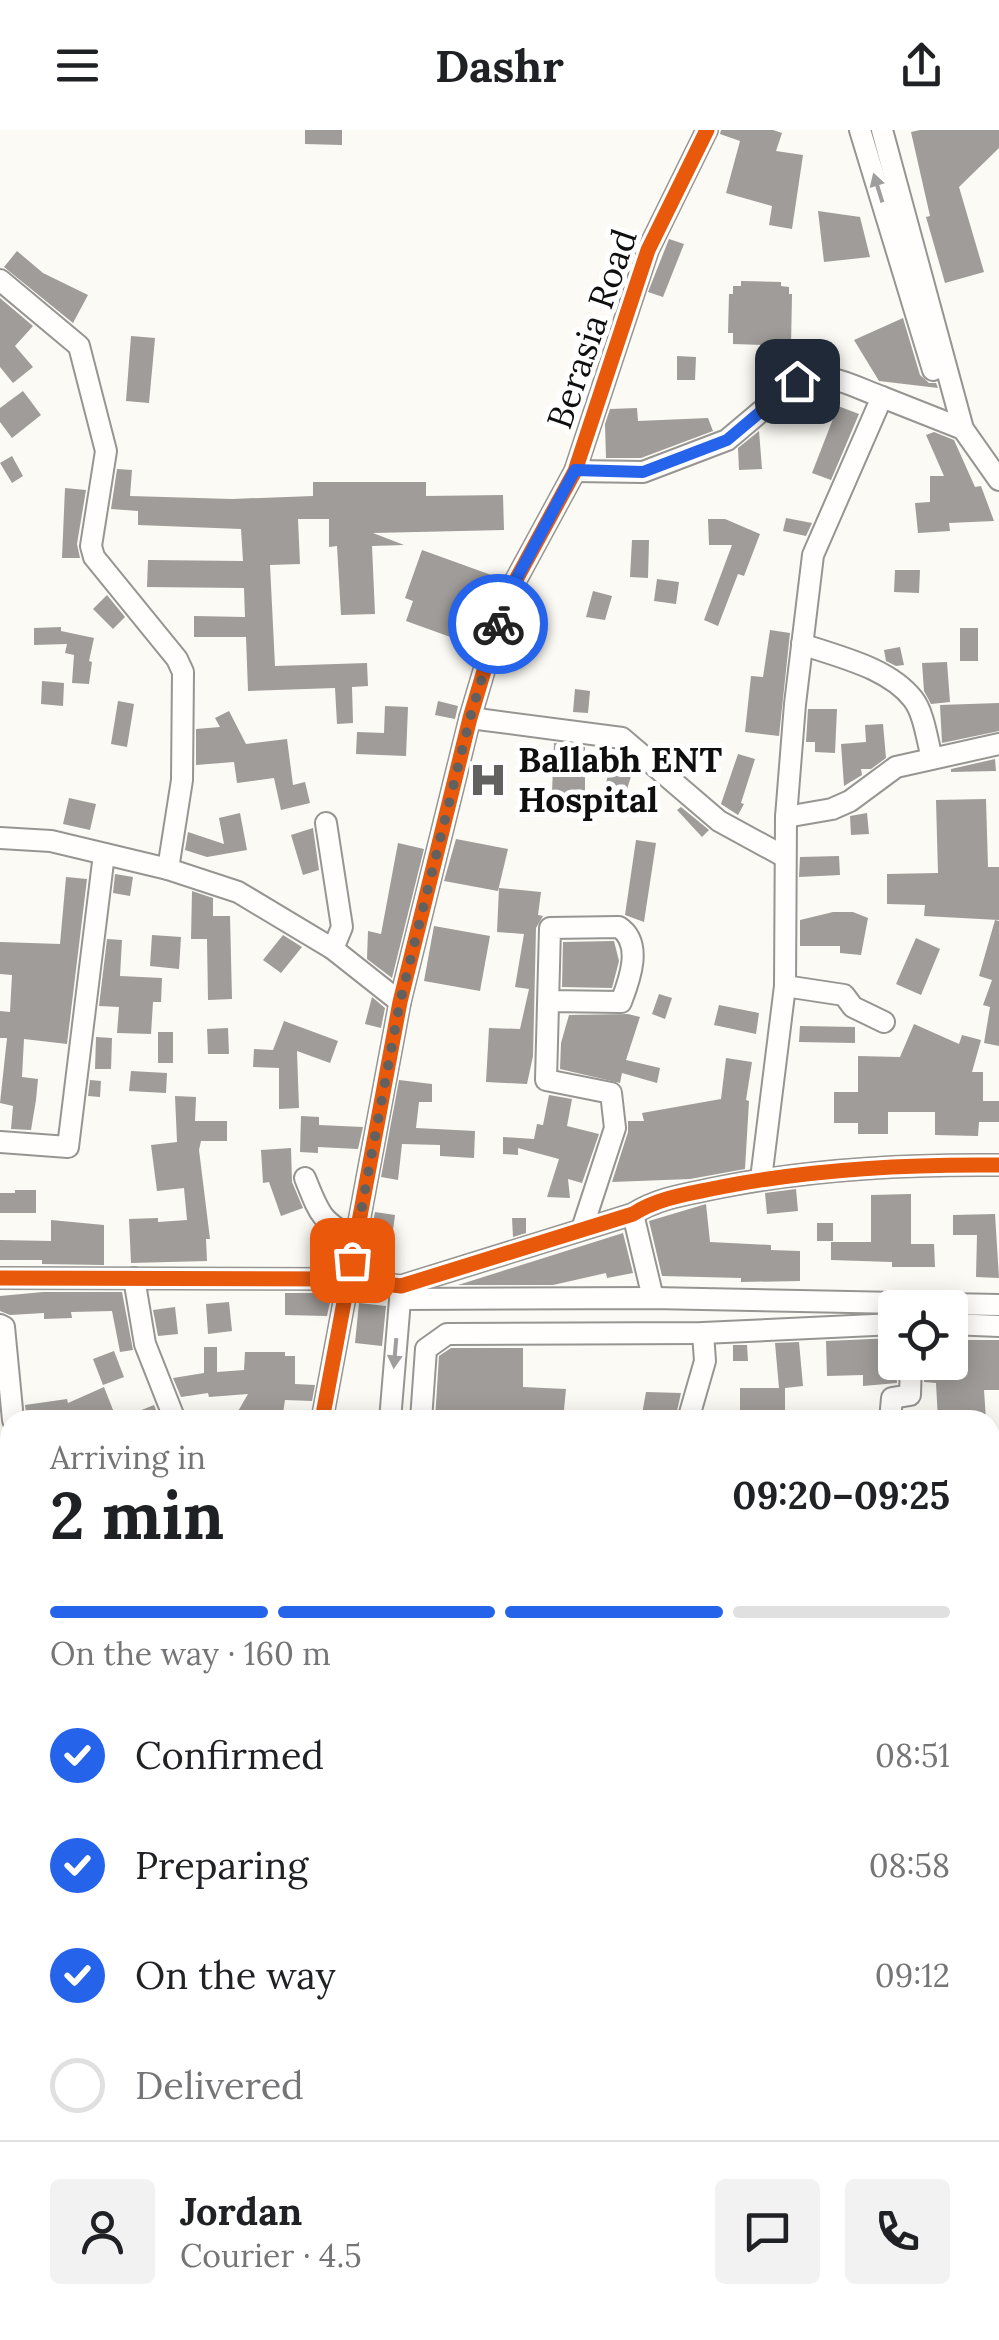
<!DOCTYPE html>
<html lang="en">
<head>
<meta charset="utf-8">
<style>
  body { margin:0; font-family:Lora,serif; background:#f2f2f2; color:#202124; height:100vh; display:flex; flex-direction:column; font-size:38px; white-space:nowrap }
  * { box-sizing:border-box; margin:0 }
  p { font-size:32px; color:#757577 }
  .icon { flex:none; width:55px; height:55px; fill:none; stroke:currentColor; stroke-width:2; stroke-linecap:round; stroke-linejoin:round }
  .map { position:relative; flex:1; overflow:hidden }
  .details { position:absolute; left:0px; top:1280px; width:1000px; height:930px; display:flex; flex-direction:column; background:#fff; border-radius:30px 30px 0 0; box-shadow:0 5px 25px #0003 }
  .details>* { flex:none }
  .tools { position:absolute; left:878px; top:1160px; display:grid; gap:20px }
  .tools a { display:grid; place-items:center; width:90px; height:90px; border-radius:10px; background:#fff; box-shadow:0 5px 25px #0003; font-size:50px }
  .pin { position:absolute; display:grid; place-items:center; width:85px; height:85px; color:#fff; margin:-42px; border-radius:20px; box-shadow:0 5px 15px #0006 }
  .courier { position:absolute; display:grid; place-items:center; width:100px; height:100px; margin:-50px; border:8px solid #2563eb; border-radius:50%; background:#fff; color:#222; box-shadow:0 2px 12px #0007 }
  .headline em { font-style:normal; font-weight:700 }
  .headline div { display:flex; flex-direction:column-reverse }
  .headline { display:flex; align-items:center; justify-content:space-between; height:170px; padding:0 50px }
  h1 { font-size:65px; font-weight:700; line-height:75px }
  .bar { display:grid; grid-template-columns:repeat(4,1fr); gap:15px 10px; align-content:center; height:120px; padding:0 50px }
  .bar i { height:12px; border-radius:8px; background:#e0e0e0 }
  .bar .current { background:#2563eb }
  .bar p { grid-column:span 4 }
  .line { display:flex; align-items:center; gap:25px; padding:0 50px; border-top:2px solid #e0e0e0 }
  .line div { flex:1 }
  .round { display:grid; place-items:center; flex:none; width:105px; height:105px; border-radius:10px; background:#f2f2f2 }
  ol { padding:0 50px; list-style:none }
  li { display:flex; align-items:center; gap:30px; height:110px }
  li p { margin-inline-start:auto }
  li .icon { padding:10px; border-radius:50%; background:#2563eb; color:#fff; stroke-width:4 }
  li:last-child { color:#757577 }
  li i { width:55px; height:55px; border:5px solid #e0e0e0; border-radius:50% }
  header { display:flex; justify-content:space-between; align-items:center; height:130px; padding:0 50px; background:#fff; font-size:45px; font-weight:700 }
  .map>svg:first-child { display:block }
  .building { fill:#9f9c99 }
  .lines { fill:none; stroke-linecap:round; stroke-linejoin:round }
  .minor-casing { stroke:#969592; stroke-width:24 }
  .major-casing { stroke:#83827f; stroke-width:29 }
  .minor { stroke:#fffefd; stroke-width:20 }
  .major { stroke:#ede6d9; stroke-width:25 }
  .cycleway-casing { stroke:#fff; stroke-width:21 }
  .cycleway { stroke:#e8590c; stroke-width:15 }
  .oneway { fill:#9f9e9e }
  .done { stroke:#62615f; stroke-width:10; stroke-dasharray:0 18 }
  .route { stroke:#2563eb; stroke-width:12 }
  .labels { text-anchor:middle; stroke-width:10; stroke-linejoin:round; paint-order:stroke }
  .street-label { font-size:35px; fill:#0f0f0f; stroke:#fff }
  .poi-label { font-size:35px; font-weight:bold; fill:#0f0f0f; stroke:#fff; text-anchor:start }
</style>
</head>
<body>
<header><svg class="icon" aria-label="menu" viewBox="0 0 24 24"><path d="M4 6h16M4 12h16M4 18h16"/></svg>Dashr<svg class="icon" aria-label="share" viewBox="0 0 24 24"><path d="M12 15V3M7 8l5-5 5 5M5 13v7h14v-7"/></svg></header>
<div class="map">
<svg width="999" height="2210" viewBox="0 0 999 2210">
  <rect width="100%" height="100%" fill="#fcfaf4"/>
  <g class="building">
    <polygon points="305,0 342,0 342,15 305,14"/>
    <polygon points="721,0 773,0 782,3 776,21 803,25 792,99 769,95 772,76 726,63 740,11 720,4"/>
    <polygon points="920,0 999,0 999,18 959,57 984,142 945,153 926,87 930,86 911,2"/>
    <polygon points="818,81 860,87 870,127 824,132"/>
    <polygon points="669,109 684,114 663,167 648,162"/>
    <polygon points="17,121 43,143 88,165 73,193 4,137"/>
    <polygon points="604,142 624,146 619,164 600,160"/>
    <polygon points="741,151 781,152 781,156 789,157 789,164 792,164 791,216 733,214 733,203 728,203 729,164 733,164 733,156 741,156"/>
    <polygon points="0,168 33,196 15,216 33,237 13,253 0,237"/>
    <polygon points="903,188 920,245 929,253 936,253 938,258 879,251 854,210"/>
    <polygon points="131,206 155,208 149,273 126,271"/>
    <polygon points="677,226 696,227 695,250 677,250"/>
    <polygon points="23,261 41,285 12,308 0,292 0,278"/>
    <polygon points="818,261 828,262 830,272 795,278 794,272 804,263"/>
    <polygon points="838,276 859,284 831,350 812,343"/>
    <polygon points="637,278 638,291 708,288 713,301 641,328 606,328 605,294 610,279"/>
    <polygon points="759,301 762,339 739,340 738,318"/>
    <polygon points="934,302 954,310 975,357 981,356 994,391 949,393 950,401 918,403 915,373 930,372 930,346 944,346 926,305"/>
    <polygon points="12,326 23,346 12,353 0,333"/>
    <polygon points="117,339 132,340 130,366 232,369 313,366 313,352 426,352 426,366 503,365 504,400 373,403 404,415 372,416 375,484 341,485 337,416 329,417 329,389 298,389 300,434 270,435 275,536 367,533 368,556 352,557 353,593 337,594 335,558 248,561 246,507 194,507 194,486 245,487 244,458 147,457 148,430 243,431 241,399 138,395 138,381 111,379"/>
    <polygon points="65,358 86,360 77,414 80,428 62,428"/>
    <polygon points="786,388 812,393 806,406 783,401"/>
    <polygon points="708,389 725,389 760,404 744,446 738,444 718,496 704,490 732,415 709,415"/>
    <polygon points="632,410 649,410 648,448 630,447"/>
    <polygon points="422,420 494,446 470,514 406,491 413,471 405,468"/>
    <polygon points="895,440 920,440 919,463 894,462"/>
    <polygon points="657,449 679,452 676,474 654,471"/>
    <polygon points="593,461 612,466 605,490 586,487"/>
    <polygon points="107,465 125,487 113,499 93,479"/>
    <polygon points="61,497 61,501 94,508 89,531 92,532 89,554 72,553 74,525 65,523 67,514 34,515 34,498"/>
    <rect x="960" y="498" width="18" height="33"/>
    <polygon points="770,500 790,503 779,606 745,602 751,546 763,547"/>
    <polygon points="900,517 904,535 896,536 886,531 884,520"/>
    <polygon points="947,532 950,572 931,574 924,561 922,533"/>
    <polygon points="42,551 64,553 63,576 41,574"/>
    <polygon points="575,559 590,561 588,583 573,582"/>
    <polygon points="118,571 134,574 127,617 111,614"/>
    <polygon points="438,571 458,576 455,589 435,585"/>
    <polygon points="999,573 999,601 942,613 940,575"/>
    <polygon points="385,576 408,577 406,626 356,624 357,602 384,603"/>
    <polygon points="808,579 837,579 835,623 815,622 815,612 806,612"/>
    <polygon points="229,581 246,614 287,609 293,655 305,652 310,673 281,680 274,648 237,653 234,632 196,635 196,599 220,597 215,588"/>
    <polygon points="883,594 886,628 871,639 861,639 862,645 844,656 841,614 866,612 865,595"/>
    <polygon points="554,613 585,617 585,663 552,663"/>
    <polygon points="616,621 634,637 622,675 601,668"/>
    <polygon points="738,624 755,629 741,673 744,674 738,685 721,674"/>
    <polygon points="995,629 996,641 951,642 951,639"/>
    <polygon points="69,668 96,674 90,700 63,694"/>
    <polygon points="986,669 988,737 999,737 999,790 924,786 925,775 887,774 887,744 938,743 936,670"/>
    <polygon points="681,677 709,700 702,707 677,680"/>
    <polygon points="240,683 247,720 207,727 185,720 188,702 224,714 219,688"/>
    <polygon points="867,683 869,704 851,705 850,686"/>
    <polygon points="313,698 319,740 303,745 291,705"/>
    <polygon points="456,709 508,719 498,761 444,751"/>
    <polygon points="636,710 656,713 644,792 625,785"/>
    <polygon points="398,713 424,719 392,848 367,829 368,801 381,804"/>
    <polygon points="839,726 840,745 799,747 800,727"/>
    <polygon points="115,744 133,747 130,766 113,763"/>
    <polygon points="66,747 87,749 67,914 24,909 22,947 38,949 36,970 31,1000 11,999 13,976 0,973 7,908 0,908 0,881 10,882 12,845 0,844 0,812 60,814"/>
    <polygon points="499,758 541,762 538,785 543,786 536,798 533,926 527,954 486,952 489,898 520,899 529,859 515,857 524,804 497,802"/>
    <polygon points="192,761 213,768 213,786 230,786 232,869 208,870 207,809 191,809"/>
    <polygon points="833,782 853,782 868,788 861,825 840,823 840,816 800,816 800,790"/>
    <polygon points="995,790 999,791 999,916 984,913 990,877 983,875 992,850 979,846"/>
    <polygon points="434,796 490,806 480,861 424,851"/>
    <polygon points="152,805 181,807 179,839 150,836"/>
    <polygon points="283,805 302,817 281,843 263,830"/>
    <polygon points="916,808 940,819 921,865 896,854"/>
    <polygon points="107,809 122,810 120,846 162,848 161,872 153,872 151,904 117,903 119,877 99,876"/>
    <polygon points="614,811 619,831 612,858 562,857 563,812"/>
    <polygon points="659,864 672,868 665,889 652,884"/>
    <polygon points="372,867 385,878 381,898 365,894"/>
    <polygon points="719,875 759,883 756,904 714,895"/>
    <polygon points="628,884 640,887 626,930 660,938 657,953 622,943 620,953 560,939 561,913 569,885"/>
    <polygon points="284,891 338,911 330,933 297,921 299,978 279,979 279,938 253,937 254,919 273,920"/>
    <polygon points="914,894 959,914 962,905 981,910 972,942 983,942 983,971 999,971 999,992 979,992 978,1006 935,1005 935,982 888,982 888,1004 858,1004 858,993 834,993 834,962 858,962 858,926 900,927"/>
    <polygon points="800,896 855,897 855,913 799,912"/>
    <polygon points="228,898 229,924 208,924 207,899"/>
    <rect x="158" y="902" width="15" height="31"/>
    <polygon points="96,907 112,908 111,939 95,939"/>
    <polygon points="726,928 752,932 746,970 749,971 745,1039 690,1049 612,1052 628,1002 628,991 644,991 642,983 721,969"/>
    <polygon points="131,941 167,943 166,963 129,961"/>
    <polygon points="90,950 101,951 100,967 88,966"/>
    <polygon points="399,950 432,954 432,972 419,972 416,998 475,1001 474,1028 440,1026 440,1015 402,1014 398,1050 381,1047"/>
    <polygon points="549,965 572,969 567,996 599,1004 582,1053 568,1049 570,1068 547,1067 559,1029 518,1018 518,1025 503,1024 503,1007 534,1009 537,994 543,995"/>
    <polygon points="175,966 196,967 195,991 227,991 227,1011 201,1011 199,1020 210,1109 206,1109 207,1131 131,1133 129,1089 158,1088 158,1092 187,1090 184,1058 157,1061 151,1015 177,1012"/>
    <polygon points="301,986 319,987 319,995 363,997 358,1019 318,1017 318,1023 300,1022"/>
    <polygon points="291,1018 292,1052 303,1078 281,1086 269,1052 263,1053 261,1020"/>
    <polygon points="796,1059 798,1081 767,1084 765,1063"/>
    <polygon points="15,1060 36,1060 36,1083 0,1083 0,1063 15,1063"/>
    <polygon points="911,1064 911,1114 934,1114 935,1137 892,1137 892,1132 831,1130 831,1112 871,1112 871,1065"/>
    <polygon points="706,1074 710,1112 771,1115 771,1120 800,1121 800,1151 741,1152 741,1148 662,1146 649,1091"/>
    <polygon points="375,1082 395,1085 388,1139 364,1137"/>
    <polygon points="995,1084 999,1148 976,1147 977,1105 953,1105 953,1085"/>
    <polygon points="512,1088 526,1088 526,1103 513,1107"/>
    <polygon points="51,1090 104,1095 104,1135 42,1134 42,1130 0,1130 0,1110 51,1111"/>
    <rect x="817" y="1093" width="16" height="18"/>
    <polygon points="623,1103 633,1143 607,1148 606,1143 553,1155 458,1155"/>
    <polygon points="43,1162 122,1162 133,1220 120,1222 112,1181 71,1182 72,1188 44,1189 44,1183 10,1185 0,1181 0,1166"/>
    <polygon points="285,1163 332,1163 327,1186 285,1185"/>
    <polygon points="229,1172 232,1201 208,1204 206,1174"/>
    <polygon points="359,1173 386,1176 382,1216 355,1213"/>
    <polygon points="175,1177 178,1204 158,1206 153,1180"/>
    <polygon points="895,1208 897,1253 863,1256 863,1245 827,1246 826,1211"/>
    <polygon points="959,1210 999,1210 999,1260 984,1260 986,1290 938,1290 936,1253 924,1252 925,1232 960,1232"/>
    <polygon points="799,1212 803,1256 785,1258 785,1280 740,1280 740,1258 779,1258 775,1213"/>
    <polygon points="733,1215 747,1215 748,1231 733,1231"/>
    <polygon points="204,1217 217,1217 217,1242 244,1240 245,1222 285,1222 285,1226 295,1226 295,1254 315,1255 312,1271 285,1270 282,1290 233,1290 248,1264 209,1267 208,1263 181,1267 173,1248 204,1243"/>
    <polygon points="451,1218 523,1218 523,1257 566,1259 563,1290 435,1290 439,1226"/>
    <polygon points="114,1221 124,1247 103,1255 93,1229"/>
    <polygon points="104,1257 117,1290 27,1290 25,1275 67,1269 68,1273"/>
    <polygon points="646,1262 681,1263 675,1290 641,1290"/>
    <polygon points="154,1275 160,1290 119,1290 119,1289"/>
  </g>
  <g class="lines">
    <g class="minor-casing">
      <g id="minor">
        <polyline points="860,0 933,240"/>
        <polyline points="882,0 963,299 999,350"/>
        <polyline points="0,150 79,216 106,321 91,416 94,427 177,529 183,542 182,650 168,739"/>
        <path d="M575 341 643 342 727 310 797 251C826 239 854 257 882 267"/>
        <path d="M802 514C838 527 888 537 913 569 924 583 927 610 932 628"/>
        <polyline points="470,588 622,608 719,691 785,727"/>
        <polyline points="786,687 832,679 850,671 896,637 999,614"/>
        <polyline points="326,693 342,797 333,819"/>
        <polyline points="0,708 51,711 168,739 238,762 333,819 400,872"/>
        <polyline points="785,856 844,865 853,877 884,892"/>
        <path d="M549 871 621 872C630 849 643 813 619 797L550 798 546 950 611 963 615 998 582 1099"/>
        <polyline points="0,1012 68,1017 104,724"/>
        <path d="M305 1048C320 1085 320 1090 356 1110"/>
        <polyline points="761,1049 785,856 786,687 795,574 813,425 882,267 963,299"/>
        <polyline points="633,1084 653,1168"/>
        <path d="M0 1148 348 1149 401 1156 633 1084C660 1067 689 1064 721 1057 812 1039 906 1034 999 1035"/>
        <polyline points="134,1148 145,1214 175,1290"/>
        <polyline points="400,1169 653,1168 999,1175"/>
        <polyline points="950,1194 999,1196"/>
        <polyline points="0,1195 4,1197 13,1290"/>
        <polyline points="322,1290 400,872 470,588 505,470 575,341 648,120 707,0"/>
        <polyline points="390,1290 401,1158"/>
        <polyline points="421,1290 426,1219 447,1204 703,1203 895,1194"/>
        <polyline points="688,1290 705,1231 703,1203"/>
        <polyline points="890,1290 892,1268 910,1265 911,1232"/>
        <polyline points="990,1335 999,1332"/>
        <polyline points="0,1701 10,1695"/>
        <polyline points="990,1759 999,1759"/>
        <polyline points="0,1981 10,1982"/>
        <polyline points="990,2085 993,1977"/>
        <polyline points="635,2200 636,2210"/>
        <polyline points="843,2200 931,2210"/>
        <polyline points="107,2210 115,2200"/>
        <polyline points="728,2210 728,2200"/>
        <polyline points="977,2210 978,2200"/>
      </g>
    </g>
    <g class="major-casing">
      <g id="major">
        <polyline points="0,1845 10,1846"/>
        <polyline points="391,2200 391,2210"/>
      </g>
    </g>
    <use href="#minor" class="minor"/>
    <use href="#major" class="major"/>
    <g class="cycleway-casing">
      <g id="cycleway">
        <path d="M0 1148 348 1149 401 1156 633 1084C660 1067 689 1064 721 1057 812 1039 906 1034 999 1035"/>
        <polyline points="322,1290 400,872 470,588 505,470 575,341 648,120 707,0"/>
      </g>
    </g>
    <use href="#cycleway" class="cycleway"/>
  </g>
  <defs><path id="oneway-solid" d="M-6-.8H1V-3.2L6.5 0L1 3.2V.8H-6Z" transform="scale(2.5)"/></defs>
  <g class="oneway">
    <use href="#oneway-solid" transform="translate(878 58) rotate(-107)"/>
    <use href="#oneway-solid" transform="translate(395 1223) rotate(95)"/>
  </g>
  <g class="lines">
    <polyline class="done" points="352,1130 400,872 470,588 498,494"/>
    <polyline class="route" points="498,494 505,470 575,340 643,342 727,310 797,251"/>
  </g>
  <defs>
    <g id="hospital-bare" transform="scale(3)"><path d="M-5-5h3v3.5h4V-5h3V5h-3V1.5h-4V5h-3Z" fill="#62615f" stroke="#fff" stroke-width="2.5" paint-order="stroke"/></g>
  </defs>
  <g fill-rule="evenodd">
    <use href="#hospital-bare" x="488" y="650"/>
  </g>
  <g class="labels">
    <g class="street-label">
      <text transform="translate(592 199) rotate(-71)" y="12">Berasia Road</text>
    </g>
    <g class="poi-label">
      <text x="518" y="642">Ballabh ENT<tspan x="518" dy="40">Hospital</tspan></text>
    </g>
  </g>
</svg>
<div class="tools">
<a><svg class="icon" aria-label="locate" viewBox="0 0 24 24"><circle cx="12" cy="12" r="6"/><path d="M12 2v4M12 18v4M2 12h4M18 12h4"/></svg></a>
</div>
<div class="pin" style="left:352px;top:1130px;background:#ea580c"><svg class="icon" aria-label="bag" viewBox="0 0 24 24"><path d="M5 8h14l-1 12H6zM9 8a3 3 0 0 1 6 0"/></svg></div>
<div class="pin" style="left:797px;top:251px;background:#1f2937"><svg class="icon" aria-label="home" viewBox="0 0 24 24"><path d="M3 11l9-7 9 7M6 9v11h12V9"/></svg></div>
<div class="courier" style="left:498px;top:494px"><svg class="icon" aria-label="bike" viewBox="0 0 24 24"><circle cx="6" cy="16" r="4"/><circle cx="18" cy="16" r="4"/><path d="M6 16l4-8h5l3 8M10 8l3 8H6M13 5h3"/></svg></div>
<section class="details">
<div class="headline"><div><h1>2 min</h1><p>Arriving in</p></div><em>09:20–09:25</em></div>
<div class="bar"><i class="current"></i><i class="current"></i><i class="current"></i><i></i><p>On the way · 160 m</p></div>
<ol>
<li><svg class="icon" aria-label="check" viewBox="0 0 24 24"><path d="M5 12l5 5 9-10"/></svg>Confirmed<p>08:51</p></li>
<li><svg class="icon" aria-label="check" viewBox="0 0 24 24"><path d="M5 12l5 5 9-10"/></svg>Preparing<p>08:58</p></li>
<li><svg class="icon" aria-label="check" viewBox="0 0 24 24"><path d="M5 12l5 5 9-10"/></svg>On the way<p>09:12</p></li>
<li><i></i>Delivered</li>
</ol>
<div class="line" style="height:180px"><a class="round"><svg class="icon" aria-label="person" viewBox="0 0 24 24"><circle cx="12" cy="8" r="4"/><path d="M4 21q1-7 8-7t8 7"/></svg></a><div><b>Jordan</b><p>Courier · 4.5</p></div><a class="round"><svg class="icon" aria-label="chat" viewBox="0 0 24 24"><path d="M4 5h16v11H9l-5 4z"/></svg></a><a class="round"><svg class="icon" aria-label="phone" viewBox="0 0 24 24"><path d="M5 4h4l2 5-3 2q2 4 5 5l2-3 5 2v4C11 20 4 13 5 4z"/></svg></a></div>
</section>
</div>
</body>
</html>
